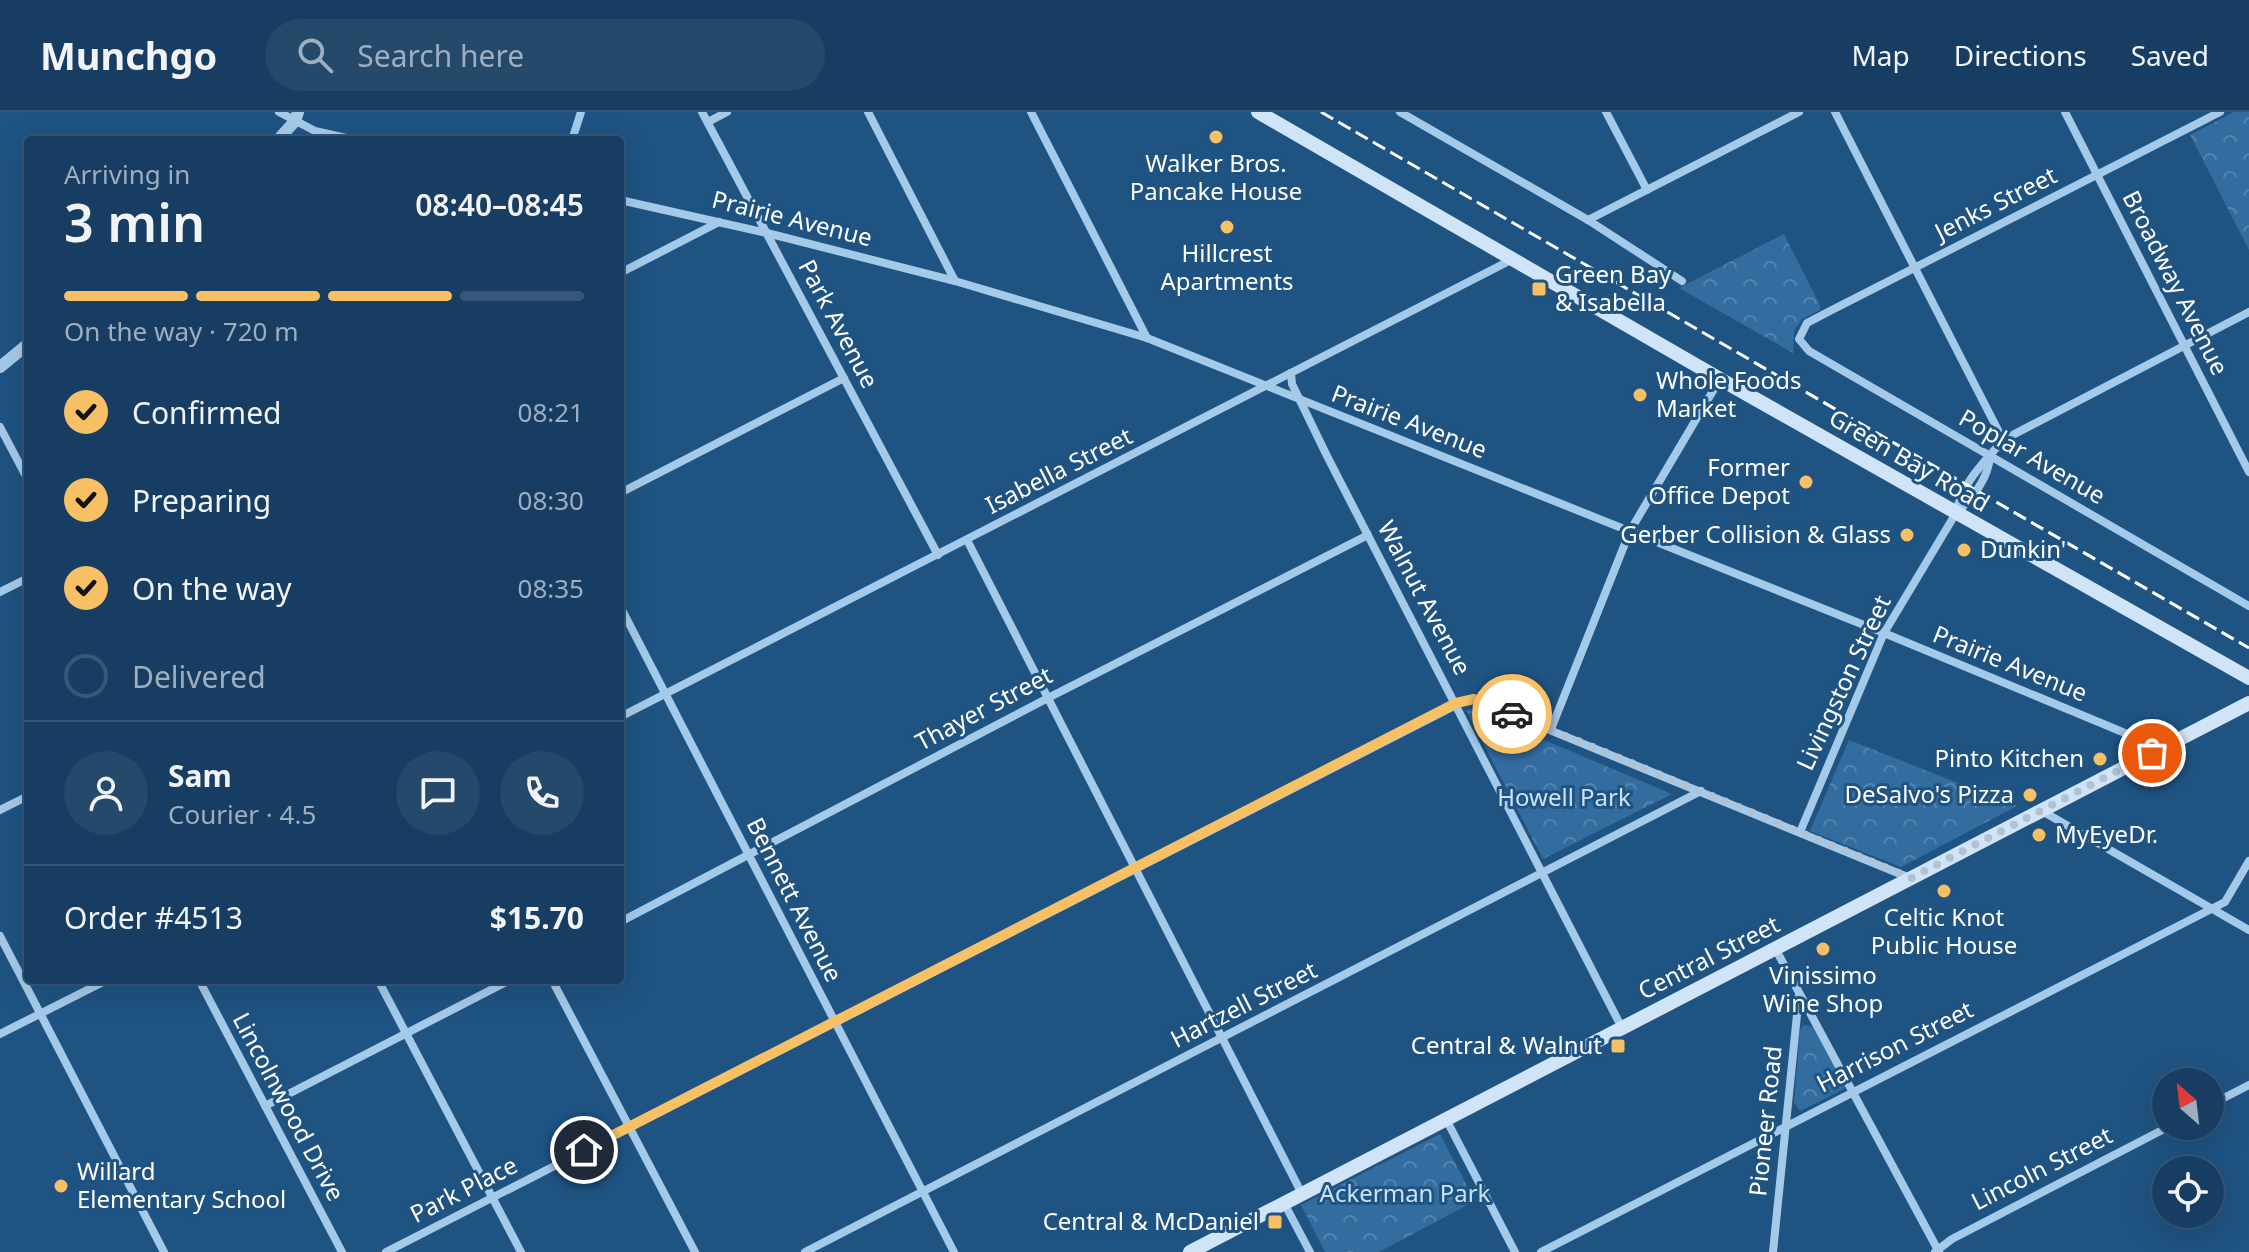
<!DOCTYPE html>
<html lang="en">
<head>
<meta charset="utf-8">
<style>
  body { margin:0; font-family:"Noto Sans",sans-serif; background:#24496b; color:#f1f3f6; height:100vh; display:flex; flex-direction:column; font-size:30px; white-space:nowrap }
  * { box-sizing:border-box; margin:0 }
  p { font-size:26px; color:#9eaebe }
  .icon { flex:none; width:44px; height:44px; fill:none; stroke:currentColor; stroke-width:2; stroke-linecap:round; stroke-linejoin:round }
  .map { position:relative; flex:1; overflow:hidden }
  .panel { position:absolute; left:24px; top:24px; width:600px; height:848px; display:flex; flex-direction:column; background:#173e62; border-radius:8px; box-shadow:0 8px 32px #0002,0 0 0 2px #365777 }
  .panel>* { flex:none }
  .needle { width:52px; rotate:332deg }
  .controls { position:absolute; left:2152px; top:956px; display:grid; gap:16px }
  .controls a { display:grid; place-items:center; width:72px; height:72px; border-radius:50%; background:#173e62; box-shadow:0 8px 32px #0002,0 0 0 2px #365777; font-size:40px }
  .pin { position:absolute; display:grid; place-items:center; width:68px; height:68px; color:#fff; margin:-34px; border:4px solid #fff; border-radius:50%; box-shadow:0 2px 8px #0007 }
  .courier { position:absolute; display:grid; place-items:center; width:80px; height:80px; margin:-40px; border:6px solid #f7c065; border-radius:50%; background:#fff; color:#222; box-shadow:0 2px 10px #0007 }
  .overview em { font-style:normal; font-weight:600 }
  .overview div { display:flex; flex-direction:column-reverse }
  .overview { display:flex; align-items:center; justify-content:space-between; height:136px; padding:0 40px }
  h1 { font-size:52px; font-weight:600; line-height:60px }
  .bar { display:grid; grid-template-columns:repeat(4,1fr); gap:12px 8px; align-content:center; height:96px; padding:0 40px }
  .bar i { height:10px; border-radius:6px; background:#365777 }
  .bar .current { background:#f7c065 }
  .bar p { grid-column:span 4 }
  .line { display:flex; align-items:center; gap:20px; padding:0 40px; border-top:2px solid #365777 }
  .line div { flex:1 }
  .round { display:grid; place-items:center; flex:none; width:84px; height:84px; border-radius:42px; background:#24496b }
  ol { padding:0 40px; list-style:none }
  li { display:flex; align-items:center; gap:24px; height:88px }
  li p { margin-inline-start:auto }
  li .icon { padding:8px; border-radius:50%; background:#f7c065; color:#111; stroke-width:4 }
  li:last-child { color:#9eaebe }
  li i { width:44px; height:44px; border:4px solid #365777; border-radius:50% }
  header { display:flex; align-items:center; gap:48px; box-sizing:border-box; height:112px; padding:0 40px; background:#173e62; border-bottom:2px solid #365777 }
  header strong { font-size:38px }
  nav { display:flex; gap:44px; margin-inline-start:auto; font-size:28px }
  .search { width:560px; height:72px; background:#24496b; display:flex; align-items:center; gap:20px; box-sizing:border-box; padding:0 28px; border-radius:44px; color:#9eaebe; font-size:30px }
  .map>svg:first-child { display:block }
  .park { fill:url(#park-crowns) }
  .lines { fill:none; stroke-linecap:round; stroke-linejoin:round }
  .minor { stroke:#a5cae9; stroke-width:8 }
  .tertiary { stroke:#a5cae9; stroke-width:12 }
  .secondary { stroke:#d0e4f7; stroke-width:14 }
  .rail { stroke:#fff; stroke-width:3; stroke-dasharray:14 6; stroke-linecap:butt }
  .done { stroke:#b1c3d3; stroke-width:8; stroke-dasharray:0 14.4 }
  .route { stroke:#f7c065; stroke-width:10 }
  .poi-dot { fill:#f7c065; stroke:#1f5382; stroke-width:3 }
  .labels { text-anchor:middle; stroke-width:6; stroke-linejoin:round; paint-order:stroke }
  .poi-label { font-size:24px; fill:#fff; stroke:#1f5382; text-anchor:end }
  .street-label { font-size:24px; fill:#fff; stroke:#1f5382 }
  .park-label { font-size:24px; fill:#cae2f7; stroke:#1f5382 }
</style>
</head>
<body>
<header>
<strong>Munchgo</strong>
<div class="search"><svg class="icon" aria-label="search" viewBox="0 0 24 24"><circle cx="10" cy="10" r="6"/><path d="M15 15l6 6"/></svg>Search here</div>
<nav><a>Map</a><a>Directions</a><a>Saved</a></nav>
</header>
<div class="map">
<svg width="2249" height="1140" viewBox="0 0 2249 1140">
  <defs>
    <pattern id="park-crowns" width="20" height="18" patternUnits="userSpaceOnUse" patternTransform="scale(2)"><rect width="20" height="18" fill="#336da0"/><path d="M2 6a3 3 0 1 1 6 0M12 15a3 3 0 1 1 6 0" fill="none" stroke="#5283ae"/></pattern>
  </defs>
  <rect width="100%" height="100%" fill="#1f5382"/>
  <g class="park">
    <polygon points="2234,0 2249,0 2249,138 2190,23"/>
    <polygon points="1784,122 1820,193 1820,198 1802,207 1794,219 1793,241 1679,176"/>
    <polygon points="1471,597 1672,682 1543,747 1466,598"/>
    <polygon points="1849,628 1996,686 2017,694 1901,755 1810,719"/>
    <polygon points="1804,913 1813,915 1845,972 1844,977 1800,999 1794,990 1800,918"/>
    <polygon points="1440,1022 1475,1089 1379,1140 1325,1140 1301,1093"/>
  </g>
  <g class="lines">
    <g class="minor">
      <polyline points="279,0 315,19 355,28"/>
      <polyline points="702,0 938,443"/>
      <polyline points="868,0 955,169"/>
      <polyline points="1031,0 1147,226"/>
      <polyline points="1400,0 1588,108 1682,169"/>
      <polyline points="1606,0 1647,78"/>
      <polyline points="1835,0 2003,328"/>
      <polyline points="2065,0 2249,360"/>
      <polyline points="2220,0 1828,200 1807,211 1799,227 1809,239 2249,494"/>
      <polyline points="708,10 727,0"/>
      <polyline points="572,28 581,0"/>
      <polyline points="620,88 767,121 955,169 1147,226 1884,521 2161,636"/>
      <polyline points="1588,108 1799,0"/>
      <polyline points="620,161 719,110"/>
      <polyline points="1291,261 1292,272 1327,344 1622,916"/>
      <polyline points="0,315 28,368"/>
      <polyline points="620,381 844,266"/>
      <path d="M1956 401C1962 370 1984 351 2003 328L2249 200"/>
      <polyline points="967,428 1302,1082"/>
      <polyline points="0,480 28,466"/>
      <polyline points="620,494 954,1140"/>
      <polyline points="620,605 1513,147"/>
      <polyline points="1551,617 1630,419 1720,267"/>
      <polyline points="0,698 28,684"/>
      <polyline points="2042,699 2249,818"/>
      <path d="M1800 720 1884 521 1956 401C1972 388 1989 365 1990 344"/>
      <polyline points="620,810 1048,586 1368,423"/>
      <polyline points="0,824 164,1140"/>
      <polyline points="1775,836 1939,1140"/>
      <polyline points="199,868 342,1140"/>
      <polyline points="378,868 521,1140"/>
      <polyline points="552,868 695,1140"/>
      <polyline points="0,922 107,868"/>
      <polyline points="2210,993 2249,973"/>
      <polyline points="265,994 510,868"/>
      <polyline points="1446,1007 1515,1140"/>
      <polyline points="1284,1091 1310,1140"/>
      <polyline points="386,1140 1466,588 1474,587 1910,766"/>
      <polyline points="805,1140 1701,679"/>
      <polyline points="1541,1140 2225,790 2249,749"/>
      <polyline points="1773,1140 1799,883"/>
      <polyline points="1935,1140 1952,1127 2170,1014"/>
    </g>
    <g class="tertiary">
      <polyline points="278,28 295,9 298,0"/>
      <polyline points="0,255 28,232"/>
    </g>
    <g class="secondary">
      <polyline points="1258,0 1720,267 2249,566"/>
      <polyline points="1190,1140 2249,591"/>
    </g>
    <polyline class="rail" points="1321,0 2249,536"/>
  </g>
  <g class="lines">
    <polyline class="done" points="1512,602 1911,766 2152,641"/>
    <polyline class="route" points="584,1038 1456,591 1474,587 1512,602"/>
  </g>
  <g class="poi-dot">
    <circle cx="1216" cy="25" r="8"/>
    <circle cx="1227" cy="115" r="8"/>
    <rect x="1531" y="169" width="16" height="16" rx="4"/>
    <circle cx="1640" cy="283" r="8"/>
    <circle cx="1806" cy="370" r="8"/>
    <circle cx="1907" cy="423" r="8"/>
    <circle cx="1964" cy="438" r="8"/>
    <circle cx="2100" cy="647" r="8"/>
    <circle cx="2030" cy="683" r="8"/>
    <circle cx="2039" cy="723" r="8"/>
    <circle cx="1944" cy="779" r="8"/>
    <circle cx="1823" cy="837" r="8"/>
    <rect x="1610" y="926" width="16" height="16" rx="4"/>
    <circle cx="61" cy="1074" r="8"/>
    <rect x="1267" y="1102" width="16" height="16" rx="4"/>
  </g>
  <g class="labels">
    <g class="poi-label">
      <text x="1216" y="60" text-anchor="middle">Walker Bros.<tspan x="1216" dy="28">Pancake House</tspan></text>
      <text x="1227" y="150" text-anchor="middle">Hillcrest<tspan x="1227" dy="28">Apartments</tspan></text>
      <text x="1555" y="171" text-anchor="start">Green Bay<tspan x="1555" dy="28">&amp; Isabella</tspan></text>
      <text x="1656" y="277" text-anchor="start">Whole Foods<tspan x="1656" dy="28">Market</tspan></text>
      <text x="1790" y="364">Former<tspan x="1790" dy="28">Office Depot</tspan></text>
      <text x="1891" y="431">Gerber Collision &amp; Glass</text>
      <text x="1980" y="446" text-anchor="start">Dunkin'</text>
      <text x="2084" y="655">Pinto Kitchen</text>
      <text x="2014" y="691">DeSalvo's Pizza</text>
      <text x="2055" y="731" text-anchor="start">MyEyeDr.</text>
      <text x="1944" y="814" text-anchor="middle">Celtic Knot<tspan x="1944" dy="28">Public House</tspan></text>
      <text x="1823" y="872" text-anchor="middle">Vinissimo<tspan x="1823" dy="28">Wine Shop</tspan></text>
      <text x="1602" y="942">Central &amp; Walnut</text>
      <text x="77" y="1068" text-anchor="start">Willard<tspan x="77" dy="28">Elementary School</tspan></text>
      <text x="1259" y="1118">Central &amp; McDaniel</text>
    </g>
    <g class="street-label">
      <text transform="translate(1996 92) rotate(-27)" y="8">Jenks Street</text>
      <text transform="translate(792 107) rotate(14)" y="8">Prairie Avenue</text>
      <text transform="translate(2175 171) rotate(63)" y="8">Broadway Avenue</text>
      <text transform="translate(838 212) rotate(62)" y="8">Park Avenue</text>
      <text transform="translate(1409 310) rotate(21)" y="8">Prairie Avenue</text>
      <text transform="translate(2032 345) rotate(30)" y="8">Poplar Avenue</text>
      <text transform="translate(1909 349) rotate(30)" y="8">Green Bay Road</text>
      <text transform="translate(1059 359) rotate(-27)" y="8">Isabella Street</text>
      <text transform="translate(1424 486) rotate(62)" y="8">Walnut Avenue</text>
      <text transform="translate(2010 552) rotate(22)" y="8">Prairie Avenue</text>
      <text transform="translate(1844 571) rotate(-65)" y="8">Livingston Street</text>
      <text transform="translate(984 597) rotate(-28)" y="8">Thayer Street</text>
      <text transform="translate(794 788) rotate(63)" y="8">Bennett Avenue</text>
      <text transform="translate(1709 846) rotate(-27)" y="8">Central Street</text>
      <text transform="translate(1244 893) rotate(-27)" y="8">Hartzell Street</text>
      <text transform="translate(1895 935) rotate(-27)" y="8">Harrison Street</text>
      <text transform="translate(288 995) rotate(62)" y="8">Lincolnwood Drive</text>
      <text transform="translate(1766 1009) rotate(-84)" y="8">Pioneer Road</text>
      <text transform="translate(2042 1057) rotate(-27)" y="8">Lincoln Street</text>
      <text transform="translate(464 1078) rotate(-27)" y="8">Park Place</text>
    </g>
    <g class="park-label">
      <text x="1564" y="694">Howell Park</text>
      <text x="1405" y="1090">Ackerman Park</text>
    </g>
  </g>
</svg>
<div class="controls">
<a><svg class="needle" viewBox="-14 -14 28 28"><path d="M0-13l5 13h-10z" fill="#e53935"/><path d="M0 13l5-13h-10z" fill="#9eaebe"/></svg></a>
<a><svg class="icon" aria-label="locate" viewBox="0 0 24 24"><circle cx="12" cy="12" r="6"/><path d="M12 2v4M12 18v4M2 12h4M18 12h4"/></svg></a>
</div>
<div class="pin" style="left:2152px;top:641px;background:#ea580c"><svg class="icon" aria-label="bag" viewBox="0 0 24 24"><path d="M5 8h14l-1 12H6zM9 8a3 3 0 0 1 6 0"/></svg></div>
<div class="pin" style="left:584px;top:1038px;background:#1f2937"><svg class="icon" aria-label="home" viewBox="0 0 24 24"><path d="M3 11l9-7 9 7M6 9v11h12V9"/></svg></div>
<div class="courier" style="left:1512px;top:602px"><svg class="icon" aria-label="car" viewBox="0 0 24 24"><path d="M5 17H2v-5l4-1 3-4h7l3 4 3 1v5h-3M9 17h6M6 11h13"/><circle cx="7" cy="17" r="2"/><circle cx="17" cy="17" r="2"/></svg></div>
<section class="panel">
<div class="overview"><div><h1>3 min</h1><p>Arriving in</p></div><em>08:40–08:45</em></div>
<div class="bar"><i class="current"></i><i class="current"></i><i class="current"></i><i></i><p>On the way · 720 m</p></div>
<ol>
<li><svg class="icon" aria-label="check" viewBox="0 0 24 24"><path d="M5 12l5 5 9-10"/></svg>Confirmed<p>08:21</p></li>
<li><svg class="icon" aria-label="check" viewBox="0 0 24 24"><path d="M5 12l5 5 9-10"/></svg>Preparing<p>08:30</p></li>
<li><svg class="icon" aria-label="check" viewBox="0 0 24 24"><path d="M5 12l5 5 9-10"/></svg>On the way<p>08:35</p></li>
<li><i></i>Delivered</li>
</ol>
<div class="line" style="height:144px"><a class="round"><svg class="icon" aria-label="person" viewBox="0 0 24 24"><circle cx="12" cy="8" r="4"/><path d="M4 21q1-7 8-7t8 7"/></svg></a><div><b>Sam</b><p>Courier · 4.5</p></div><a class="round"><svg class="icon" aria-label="chat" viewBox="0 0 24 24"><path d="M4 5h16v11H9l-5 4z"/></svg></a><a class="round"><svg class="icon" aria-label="phone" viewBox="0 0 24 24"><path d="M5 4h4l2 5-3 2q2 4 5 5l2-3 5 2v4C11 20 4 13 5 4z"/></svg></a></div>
<div class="line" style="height:104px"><div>Order #4513</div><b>$15.70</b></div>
</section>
</div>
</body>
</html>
